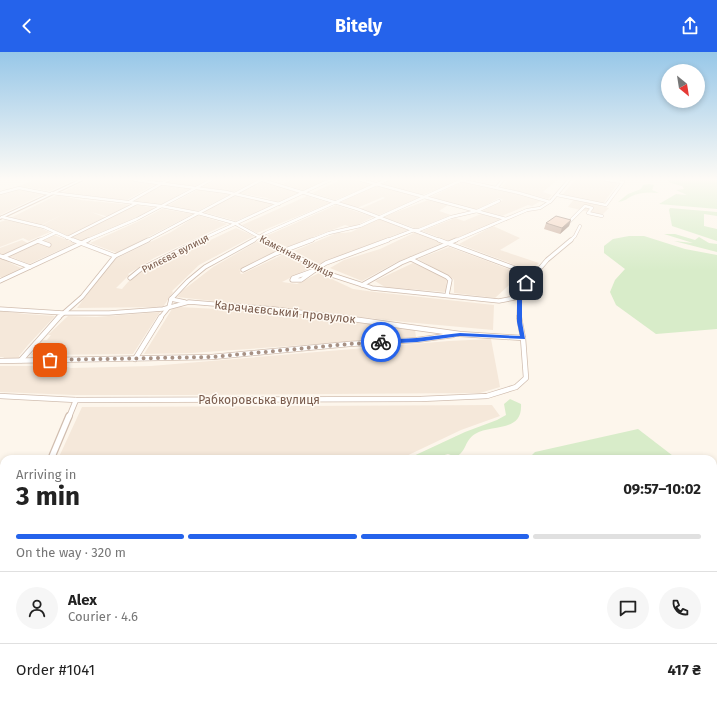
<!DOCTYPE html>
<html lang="en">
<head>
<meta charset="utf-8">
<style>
  body { margin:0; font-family:"Fira Sans",sans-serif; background:#f6f6f6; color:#222; height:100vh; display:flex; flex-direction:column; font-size:15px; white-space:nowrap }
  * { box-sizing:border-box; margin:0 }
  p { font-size:13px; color:#767676 }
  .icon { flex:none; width:22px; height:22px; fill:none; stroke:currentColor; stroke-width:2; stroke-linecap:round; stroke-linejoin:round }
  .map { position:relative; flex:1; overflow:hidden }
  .details { position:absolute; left:0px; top:403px; width:717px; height:248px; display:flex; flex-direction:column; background:#fff; border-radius:12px 12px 0 0; box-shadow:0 2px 6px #0003 }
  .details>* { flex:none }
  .needle { width:26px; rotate:150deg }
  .fabs { position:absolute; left:661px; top:12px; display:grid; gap:8px }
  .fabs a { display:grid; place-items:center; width:44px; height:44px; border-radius:50%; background:#fff; box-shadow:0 2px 6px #0003; font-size:20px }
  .pin { position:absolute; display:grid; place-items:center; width:34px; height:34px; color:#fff; margin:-17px; border-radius:8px; box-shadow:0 2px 6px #0006 }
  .courier { position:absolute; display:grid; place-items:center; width:40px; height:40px; margin:-20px; border:3px solid #2563eb; border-radius:50%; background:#fff; color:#222; box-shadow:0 1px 5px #0007 }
  .summary em { font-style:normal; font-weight:700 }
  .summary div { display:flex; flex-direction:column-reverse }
  .summary { display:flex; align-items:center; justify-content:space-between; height:68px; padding:0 16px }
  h1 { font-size:26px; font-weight:700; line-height:30px }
  .bar { display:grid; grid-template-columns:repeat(4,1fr); gap:6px 4px; align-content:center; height:48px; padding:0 16px }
  .bar i { height:5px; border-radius:3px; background:#e0e0e0 }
  .bar .selected { background:#2563eb }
  .bar p { grid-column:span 4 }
  .line { display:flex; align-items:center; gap:10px; padding:0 16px; border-top:1px solid #e0e0e0 }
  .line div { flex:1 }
  .round { display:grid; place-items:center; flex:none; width:42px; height:42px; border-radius:21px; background:#f6f6f6 }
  header { display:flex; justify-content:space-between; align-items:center; height:52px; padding:0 16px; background:#2563eb; color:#fff; font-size:18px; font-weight:700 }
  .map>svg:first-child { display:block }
  .residential { fill:#f5e8da }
  .green { fill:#d8ecc9 }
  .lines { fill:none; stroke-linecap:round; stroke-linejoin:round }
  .street-far3-casing { stroke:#d1beb0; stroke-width:3.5 }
  .street-far2-casing { stroke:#d1beb0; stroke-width:5 }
  .street-far1-casing { stroke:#d1beb0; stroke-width:6 }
  .street-casing { stroke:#d1beb0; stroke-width:8 }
  .secondary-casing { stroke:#d6c0b0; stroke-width:2 }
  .street-far3 { stroke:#fff; stroke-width:2.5 }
  .street-far2 { stroke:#fff; stroke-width:3.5 }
  .street-far1 { stroke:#fff; stroke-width:4.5 }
  .street { stroke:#fff; stroke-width:5.5 }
  .secondary { fill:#fff; fill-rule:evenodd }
  .wall { fill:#d1b7a8 }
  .shaded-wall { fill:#aa9588 }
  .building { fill:#f3d5c3; stroke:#aa9588 }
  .route { fill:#2563eb }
  .done { stroke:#a89285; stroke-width:4; stroke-dasharray:0 7.2 }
  .labels { text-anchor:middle; stroke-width:3; stroke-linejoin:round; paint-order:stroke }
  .far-street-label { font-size:10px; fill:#7a5c4d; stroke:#fffaf3 }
  .street-label { font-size:12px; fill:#7a5c4d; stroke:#fffaf3 }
</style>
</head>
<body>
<header><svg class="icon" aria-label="back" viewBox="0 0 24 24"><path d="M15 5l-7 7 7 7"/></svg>Bitely<svg class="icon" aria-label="share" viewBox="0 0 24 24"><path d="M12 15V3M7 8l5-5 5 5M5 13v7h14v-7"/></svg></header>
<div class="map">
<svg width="717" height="651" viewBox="0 0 717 651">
  <rect width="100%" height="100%" fill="#fdf6ec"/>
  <g class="residential">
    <polygon points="34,128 74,128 50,139 19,134"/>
    <polygon points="87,128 131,128 157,131 127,148 61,141"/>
    <polygon points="171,128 208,128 195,134 165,131"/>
    <polygon points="216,128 258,128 234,140 202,135"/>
    <polygon points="292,128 327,128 304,139 283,132"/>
    <polygon points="340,128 354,128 372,133 335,148 312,141"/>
    <polygon points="389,128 455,128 449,133 422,143 381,132"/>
    <polygon points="508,128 557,128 543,140 552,143 548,147 502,135"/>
    <polygon points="575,128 601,128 618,131 603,152 562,143"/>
    <polygon points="262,129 300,141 278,151 267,146 239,141"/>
    <polygon points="462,130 508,140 541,149 532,154 528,153 502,164 482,159 503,148 499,146 476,158 431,145"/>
    <polygon points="162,132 191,136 161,153 134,149"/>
    <polygon points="377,133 419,145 420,146 379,163 360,157 385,146 383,145 357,156 341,150"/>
    <polygon points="19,137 44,142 0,163 0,142"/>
    <polygon points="199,137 231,142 198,159 167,154"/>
    <polygon points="237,142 262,149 274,153 236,169 203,160"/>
    <polygon points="57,143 81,148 133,153 109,165 91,160 107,166 68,184 42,173 64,162 41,173 10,166"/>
    <polygon points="307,144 330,151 257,181 242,173"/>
    <polygon points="574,147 598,153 609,156 602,163 568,155"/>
    <polygon points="428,148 448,153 439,159 451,163 417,177 383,165"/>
    <polygon points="136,153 156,156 135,167 81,189 71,185"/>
    <polygon points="336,153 373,165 355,174 351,175 345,173 287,195 264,185"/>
    <polygon points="162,157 193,162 117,201 90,191 139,169"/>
    <polygon points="481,162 500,167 500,169 449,189 422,179 455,166 464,169"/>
    <polygon points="198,163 227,172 154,206 128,222 129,223 116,236 122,237 128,230 142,220 236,176 254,184 199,213 172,239 173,240 163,255 77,256 113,208 171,180"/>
    <polygon points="379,167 408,178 319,212 294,199 339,180 343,181 351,180"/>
    <polygon points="6,168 29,172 50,180 29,189 23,186 0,195 0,170"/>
    <polygon points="493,174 520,186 500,198 539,211 531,219 459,192"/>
    <polygon points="416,180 442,191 395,211 362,229 330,216 344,208 380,197"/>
    <polygon points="54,183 75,191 29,212 9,204"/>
    <polygon points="22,188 29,192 4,203 0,202 0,196"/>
    <polygon points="260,188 281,198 239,218 241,219 240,221 242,222 286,201 310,216 282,230 297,232 319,221 353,237 375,240 494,253 493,278 405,270 177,245 182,239 213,215"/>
    <polygon points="449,195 487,209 521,222 495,246 454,241 454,228 452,226 418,207"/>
    <polygon points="0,206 23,217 3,226 0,225"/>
    <polygon points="413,211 447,227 446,239 444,240 385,235 375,229"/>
    <polygon points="179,255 274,260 374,272 415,278 416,285 191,301 144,302 172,257"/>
    <polygon points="0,259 25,262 55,264 28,293 19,304 19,306 2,308 4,305 0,305"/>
    <polygon points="160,260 133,302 31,303 42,288 47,288 51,283 48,283 68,264 96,265"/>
    <polygon points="491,287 500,335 480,341 184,343 74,343 0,340 0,314 63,314 71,316 151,314 449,289"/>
    <polygon points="492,353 500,364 461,378 400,407 221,407 210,404 171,407 58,407 82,355"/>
  </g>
  <g class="green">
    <polygon points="668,128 717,128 717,157 659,152 676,142 687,143 676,138 684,137 682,134 671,131"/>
    <path d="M649 132 654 133 652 138 659 141C649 140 639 140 630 145 625 148 624 149 618 150L628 142 641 137 643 133Z"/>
    <polygon points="670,156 717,160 717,164 704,162 704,174 717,177 717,189 672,174 669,158"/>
    <polygon points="664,182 675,182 695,188 699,185 709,191 717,192 717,200 674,189 693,191"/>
    <polygon points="629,184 644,184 685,197 717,203 717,277 656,282 616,253 610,240 615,228 625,217 604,201 604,194 613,187"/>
    <path d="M510 347 521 352C523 381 491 372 475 382 464 389 467 399 456 405L448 402 431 407H407L465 380 497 368 506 363 504 352Z"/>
    <polygon points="638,377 677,407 528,407 535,400"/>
    <polygon points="713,434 717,437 717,651 0,651 0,534 4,532 4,647 713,647"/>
  </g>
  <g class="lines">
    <g class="street-far3-casing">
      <g id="street-far3">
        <polyline points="135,128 226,140 279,152"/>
        <polyline points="262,128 357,157 442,189"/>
        <polyline points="361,128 506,167"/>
        <polyline points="460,128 519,141 550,150"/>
        <polyline points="496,136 503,128"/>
        <polyline points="0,141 19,136 50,142"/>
        <polyline points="52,141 161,154 198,161 234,171 267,189"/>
        <polyline points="557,143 606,153 623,130 606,128"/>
        <polyline points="129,150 168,128"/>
        <polyline points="2,165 44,175 75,189"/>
        <polyline points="568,171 585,154 592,156 588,161 602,164"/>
        <polyline points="67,186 137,151"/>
        <polyline points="38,189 55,181"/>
        <polyline points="85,189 137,167 211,128"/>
        <polyline points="146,189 261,128"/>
        <polyline points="198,189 330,128"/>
        <polyline points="252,189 266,181 386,128"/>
        <polyline points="309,189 329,181 360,174 462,128"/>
        <polyline points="385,189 414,178 419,178 451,165 477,159 499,149"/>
        <polyline points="454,189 527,158 540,156 551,149 569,128"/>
        <polyline points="570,189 575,184 580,174"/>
      </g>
    </g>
    <g class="street-far2-casing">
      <g id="street-far2">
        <polyline points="73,188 115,204"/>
        <polyline points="265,188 332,223 372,236 499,249 520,245"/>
        <polyline points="439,188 533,223"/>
        <polyline points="38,189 49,193"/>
        <polyline points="0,204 30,215"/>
        <polyline points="3,205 40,188"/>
        <polyline points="411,207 447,225 450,228 447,243"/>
        <polyline points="243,218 275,202 312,188"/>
        <polygon points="315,218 301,228 292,228 293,226"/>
        <polyline points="315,218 326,211 388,188"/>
        <polyline points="130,226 141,217 200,188"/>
        <polyline points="0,229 88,188"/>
        <polyline points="362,233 401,211 456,188"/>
        <polyline points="171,247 185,250"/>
        <polyline points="0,257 63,261 109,261 163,257 189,250 275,257 346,266"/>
        <polyline points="58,266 82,245 115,204 148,188"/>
        <polyline points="160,266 169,255 171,247 188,229 205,215 254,188"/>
        <polyline points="519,266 520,240 547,208 571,188"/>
      </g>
    </g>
    <g class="street-far1-casing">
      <g id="street-far1">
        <polyline points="338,265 460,282 523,286"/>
        <polyline points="135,307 161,265"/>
        <polyline points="21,308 59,265"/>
        <polyline points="0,309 212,305 349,292 417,288 453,283"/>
        <polyline points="0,344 76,348 421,347 487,344 516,335 526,326 523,286 519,265"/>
        <polyline points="69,365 76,348"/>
      </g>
    </g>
    <g class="street-casing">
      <g id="street">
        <polyline points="51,407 69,364"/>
        <polyline points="0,466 4,464"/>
      </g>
    </g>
    <g class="secondary-casing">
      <polygon id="secondary" points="79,128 83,128 0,167 0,165"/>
    </g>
    <use href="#street-far3" class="street-far3"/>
    <use href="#street-far2" class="street-far2"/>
    <use href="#street-far1" class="street-far1"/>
    <use href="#street" class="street"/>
    <use href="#secondary" class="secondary"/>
  </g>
  <polygon class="wall" points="571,168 569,174 560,182 544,177 546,171"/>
  <polygon class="shaded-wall" points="571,168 569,174 560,182 562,176"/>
  <polygon class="building" points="556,164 571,168 562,176 546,171"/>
  <linearGradient id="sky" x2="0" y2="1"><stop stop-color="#97c7e8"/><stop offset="0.58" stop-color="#fefbf6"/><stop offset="1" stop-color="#fefbf6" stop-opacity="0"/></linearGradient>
  <rect width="717" height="219" fill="url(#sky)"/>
  <polygon class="route" points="525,230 529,231 522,240 522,270 525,287 460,284 417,290 381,292 378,290 381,288 417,286 460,281 520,284 517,270 517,240"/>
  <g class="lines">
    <polyline class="done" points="50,308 212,305 349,292 381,290"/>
  </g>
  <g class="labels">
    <g class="far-street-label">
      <text transform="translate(175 201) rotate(-27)" y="4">Рилєєва вулиця</text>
      <text transform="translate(297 204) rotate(27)" y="4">Камєнная вулиця</text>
    </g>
    <g class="street-label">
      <text transform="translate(285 260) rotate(6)" y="4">Карачаєвський провулок</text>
      <text x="259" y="352">Рабкоровська вулиця</text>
    </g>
  </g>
</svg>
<div class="fabs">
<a><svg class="needle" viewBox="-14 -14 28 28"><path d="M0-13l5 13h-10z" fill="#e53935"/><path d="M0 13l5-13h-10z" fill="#767676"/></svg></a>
</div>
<div class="pin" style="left:50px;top:308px;background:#ea580c"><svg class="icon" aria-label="bag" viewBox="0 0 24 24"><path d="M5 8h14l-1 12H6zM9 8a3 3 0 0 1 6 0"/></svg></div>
<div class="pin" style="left:526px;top:231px;background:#1f2937"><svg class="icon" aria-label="home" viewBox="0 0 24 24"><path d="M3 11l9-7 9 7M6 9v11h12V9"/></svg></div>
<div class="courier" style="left:381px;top:290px"><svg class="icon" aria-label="bike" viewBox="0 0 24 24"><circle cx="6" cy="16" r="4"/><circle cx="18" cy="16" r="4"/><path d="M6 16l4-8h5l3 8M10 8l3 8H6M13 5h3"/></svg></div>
<section class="details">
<div class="summary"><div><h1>3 min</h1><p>Arriving in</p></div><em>09:57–10:02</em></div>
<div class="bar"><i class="selected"></i><i class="selected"></i><i class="selected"></i><i></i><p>On the way · 320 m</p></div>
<div class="line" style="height:72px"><a class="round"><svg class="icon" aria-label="person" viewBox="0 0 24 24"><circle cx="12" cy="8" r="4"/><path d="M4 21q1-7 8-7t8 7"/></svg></a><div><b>Alex</b><p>Courier · 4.6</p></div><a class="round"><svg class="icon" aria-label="chat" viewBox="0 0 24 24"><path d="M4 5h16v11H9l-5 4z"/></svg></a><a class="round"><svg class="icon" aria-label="phone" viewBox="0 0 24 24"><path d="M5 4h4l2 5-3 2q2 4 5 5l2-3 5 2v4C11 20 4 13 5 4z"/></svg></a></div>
<div class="line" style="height:52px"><div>Order #1041</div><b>417 ₴</b></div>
</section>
</div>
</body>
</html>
